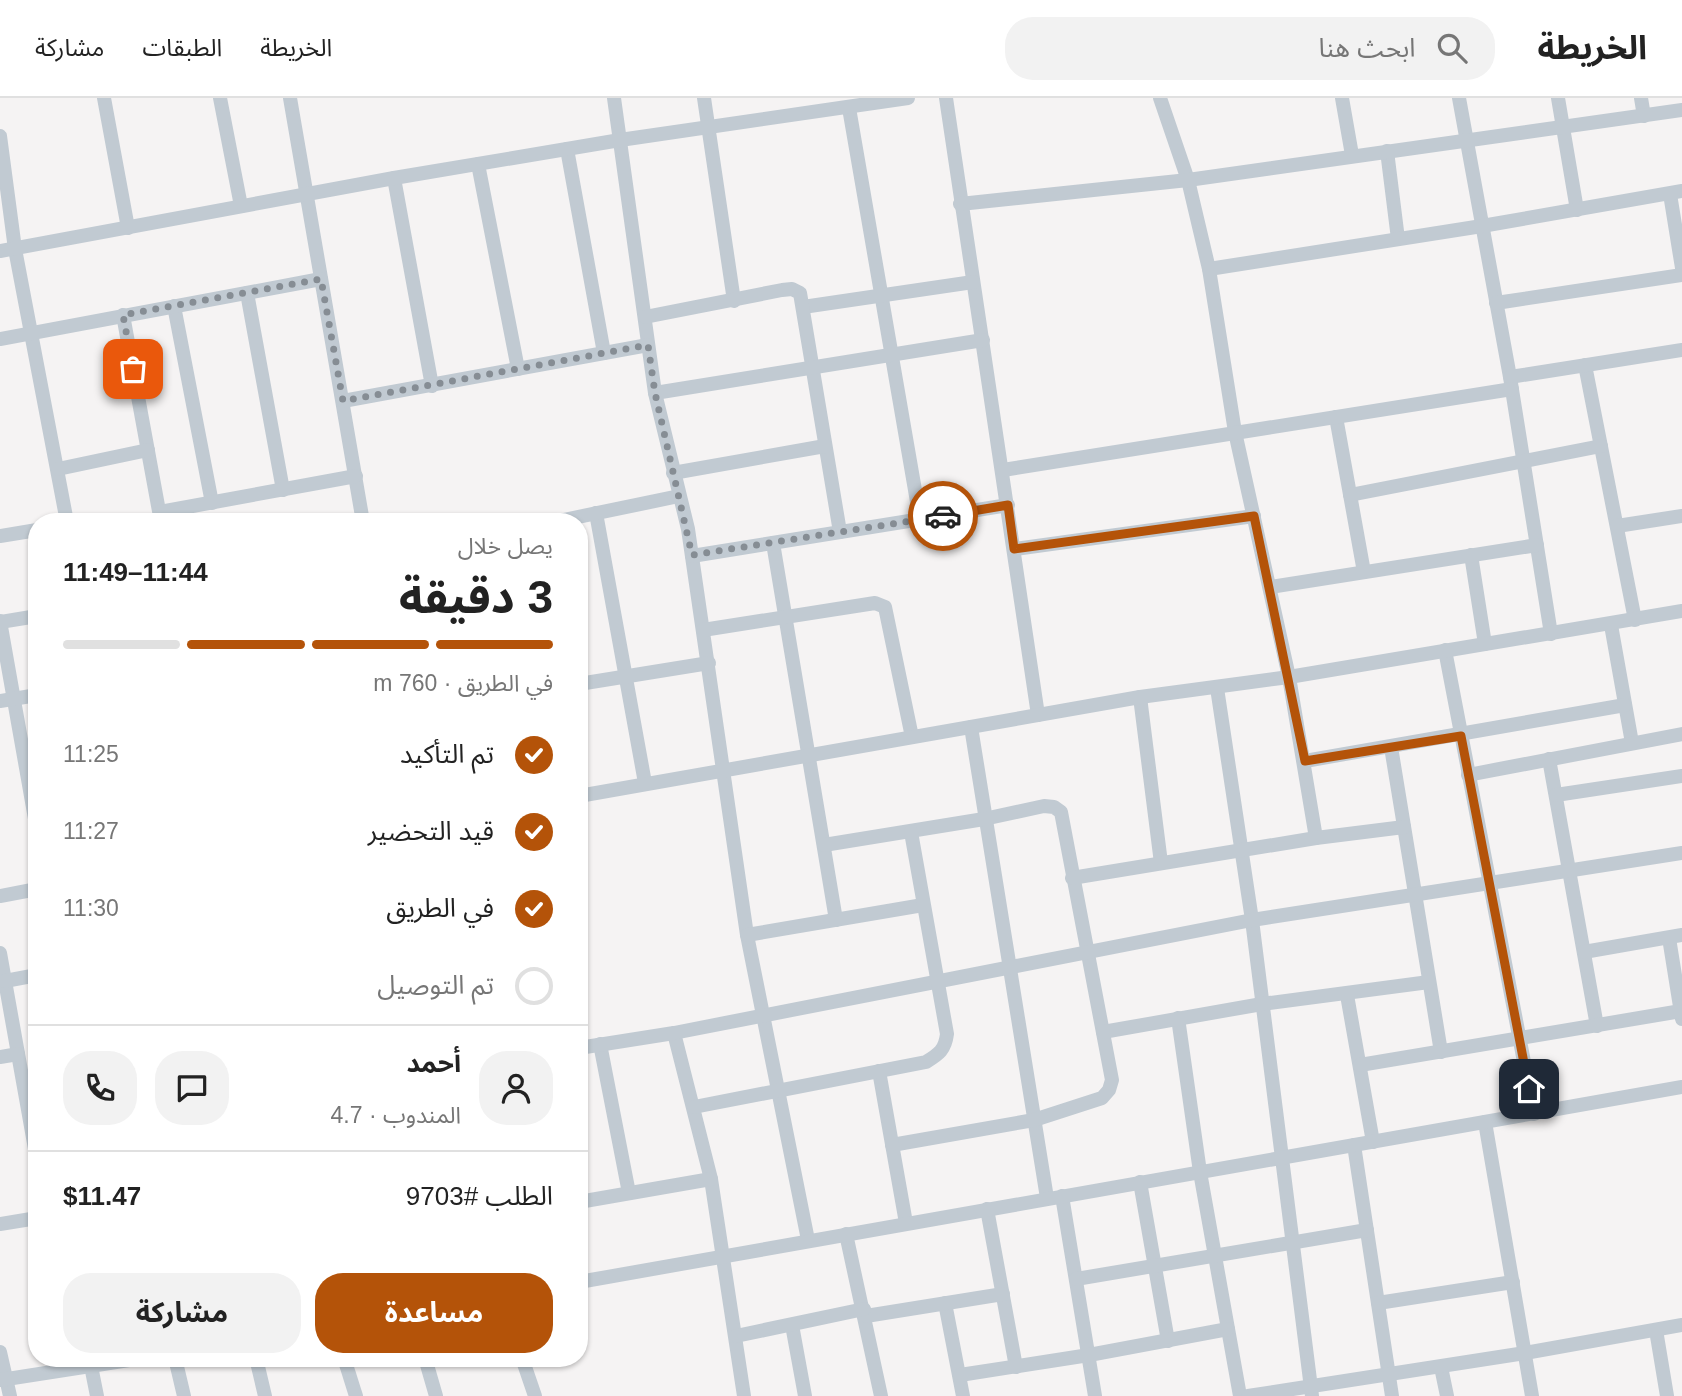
<!DOCTYPE html>
<html lang="ar">
<head>
<meta charset="utf-8">
<style>
  body { margin:0; font-family:Arial,"Noto Sans Arabic",sans-serif; background:#f2f2f2; color:#222; direction:rtl; height:100vh; display:flex; flex-direction:column; font-size:26px; white-space:nowrap }
  * { box-sizing:border-box; margin:0 }
  p { font-size:23px; color:#767676 }
  .icon { flex:none; width:38px; height:38px; fill:none; stroke:currentColor; stroke-width:2; stroke-linecap:round; stroke-linejoin:round }
  .map { position:relative; flex:1; overflow:hidden; direction:ltr }
  .sheet { position:absolute; left:28px; top:415px; width:560px; height:854px; display:flex; flex-direction:column; background:#fff; border-radius:28px; box-shadow:0 2px 5px #0004; direction:rtl }
  .sheet>* { flex:none }
  .pin { position:absolute; display:grid; place-items:center; width:60px; height:60px; color:#fff; margin:-30px; border-radius:14px; box-shadow:0 4px 10px #0006 }
  .courier { position:absolute; display:grid; place-items:center; width:70px; height:70px; margin:-35px; border:5px solid #b45309; border-radius:50%; background:#fff; color:#222; box-shadow:0 2px 9px #0007 }
  .head em { font-style:normal; font-weight:700 }
  .head div { display:flex; flex-direction:column-reverse }
  .head { display:flex; align-items:center; justify-content:space-between; height:119px; padding:0 35px }
  h1 { font-size:46px; font-weight:700; line-height:52px }
  .bar { display:grid; grid-template-columns:repeat(4,1fr); gap:10px 7px; align-content:center; height:84px; padding:0 35px }
  .bar i { height:9px; border-radius:5px; background:#e0e0e0 }
  .bar .active { background:#b45309 }
  .bar p { grid-column:span 4 }
  .line { display:flex; align-items:center; gap:18px; padding:0 35px; border-top:2px solid #e0e0e0 }
  .line div { flex:1 }
  .round { display:grid; place-items:center; flex:none; width:74px; height:74px; border-radius:28px; background:#f2f2f2 }
  ol { padding:0 35px; list-style:none }
  li { display:flex; align-items:center; gap:21px; height:77px }
  li p { margin-inline-start:auto }
  li .icon { padding:7px; border-radius:50%; background:#b45309; color:#fff; stroke-width:4 }
  li:last-child { color:#767676 }
  li i { width:38px; height:38px; border:4px solid #e0e0e0; border-radius:50% }
  .action { display:flex; gap:14px; margin-top:auto; padding:14px 35px }
  .action a { flex:1; height:80px; border-radius:28px; background:#b45309; color:#fff; font-size:28px; font-weight:700; line-height:80px; text-align:center }
  .action a+a { background:#f2f2f2; color:#222 }
  header { display:flex; align-items:center; gap:42px; box-sizing:border-box; height:98px; padding:0 35px; background:#fff; border-bottom:2px solid #e0e0e0 }
  header strong { font-size:33px }
  nav { display:flex; gap:38px; margin-inline-start:auto; font-size:24px }
  .search { width:490px; height:63px; background:#f2f2f2; display:flex; align-items:center; gap:18px; box-sizing:border-box; padding:0 24px; border-radius:28px; color:#767676; font-size:26px }
  .map>svg:first-child { display:block }
  .lines { fill:none; stroke-linecap:round; stroke-linejoin:round }
  .minor { stroke:#c1cad2; stroke-width:14 }
  .done { stroke:#868d94; stroke-width:7; stroke-dasharray:0 12.6 }
  .route { stroke:#b45309; stroke-width:9 }
</style>
</head>
<body>
<header>
<strong>الخريطة</strong>
<div class="search"><svg class="icon" aria-label="search" viewBox="0 0 24 24"><circle cx="10" cy="10" r="6"/><path d="M15 15l6 6"/></svg>ابحث هنا</div>
<nav><a>الخريطة</a><a>الطبقات</a><a>مشاركة</a></nav>
</header>
<div class="map">
<svg width="1682" height="1298" viewBox="0 0 1682 1298">
  <rect width="100%" height="100%" fill="#f5f3f3"/>
  <g class="lines">
    <g class="minor">
      <polyline points="104,0 128,130"/>
      <polyline points="220,0 241,108"/>
      <polyline points="290,0 363,424"/>
      <polyline points="614,0 655,295 688,431 747,837 808,1142"/>
      <polyline points="704,0 734,203"/>
      <polyline points="946,0 1038,617"/>
      <polyline points="1160,0 1188,82 1209,171 1235,334 1289,579 1316,740"/>
      <polyline points="1342,0 1352,57"/>
      <polyline points="1459,0 1510,279 1551,536"/>
      <polyline points="1558,0 1577,112"/>
      <polyline points="1641,0 1644,18"/>
      <polyline points="849,10 920,421"/>
      <polyline points="0,38 15,151 67,424"/>
      <polyline points="567,51 604,255"/>
      <polyline points="1387,53 1398,141"/>
      <polyline points="478,66 518,271"/>
      <polyline points="394,80 432,288"/>
      <polyline points="1670,96 1682,170"/>
      <polyline points="960,106 1188,82 1682,12"/>
      <polyline points="0,153 394,80 620,42 908,0"/>
      <polyline points="1209,171 1482,128 1682,93"/>
      <polyline points="247,195 283,392"/>
      <polyline points="1496,205 1682,177"/>
      <polyline points="174,208 212,405"/>
      <polyline points="803,209 973,184"/>
      <polyline points="123,217 161,424"/>
      <polyline points="645,219 782,192 792,191 800,195 840,434"/>
      <polyline points="0,241 321,181"/>
      <polyline points="1585,267 1635,522"/>
      <polyline points="1510,279 1682,252"/>
      <polyline points="655,295 983,242"/>
      <polyline points="343,303 648,247"/>
      <polyline points="1336,319 1364,474"/>
      <polyline points="58,371 148,352"/>
      <polyline points="1003,372 1512,291"/>
      <polyline points="673,375 825,348"/>
      <polyline points="1350,397 1601,348"/>
      <polyline points="160,414 356,378"/>
      <polyline points="596,415 645,685"/>
      <polyline points="554,424 679,398"/>
      <polyline points="1617,428 1682,418"/>
      <polyline points="0,438 37,432"/>
      <polyline points="773,445 836,822"/>
      <polyline points="1015,451 1254,418"/>
      <polyline points="1471,457 1485,546"/>
      <polyline points="692,458 1008,407"/>
      <polyline points="1270,489 1537,447"/>
      <polyline points="0,523 37,732"/>
      <polyline points="0,524 37,518"/>
      <polyline points="1611,527 1632,645"/>
      <polyline points="703,532 875,505 885,509 912,639"/>
      <polyline points="1445,552 1534,1016"/>
      <polyline points="579,586 709,565"/>
      <polyline points="1217,590 1252,822 1312,1298"/>
      <polyline points="1140,599 1161,765"/>
      <polyline points="0,603 37,597"/>
      <polyline points="971,629 1047,1100"/>
      <polyline points="1391,649 1441,954"/>
      <polyline points="1549,661 1597,928"/>
      <polyline points="1305,663 1625,607"/>
      <polyline points="1468,677 1682,636"/>
      <polyline points="1556,697 1682,678"/>
      <polyline points="579,698 1140,599 1289,579 1682,513"/>
      <polyline points="824,747 984,721 1044,708 1054,709 1061,714 1112,982 1109,992 1102,1000 1034,1022 892,1047"/>
      <polyline points="1072,780 1316,740 1404,729"/>
      <polyline points="0,798 37,791"/>
      <polyline points="747,837 923,807"/>
      <polyline points="1669,840 1682,921"/>
      <polyline points="1584,854 1682,837"/>
      <polyline points="0,855 37,1062"/>
      <polyline points="5,883 37,877"/>
      <polyline points="1347,897 1373,1044"/>
      <polyline points="1178,920 1200,1074 1240,1298"/>
      <polyline points="1103,934 1262,906 1429,884"/>
      <polyline points="674,935 711,1081 744,1298"/>
      <polyline points="600,946 629,1095"/>
      <polyline points="579,950 674,935 1252,822 1682,755"/>
      <polyline points="0,959 18,956"/>
      <polyline points="1360,967 1681,913"/>
      <polyline points="879,973 906,1125"/>
      <path d="M694 1009 926 964C939 956 945 952 947 936L911 734"/>
      <polyline points="1485,1024 1532,1298"/>
      <polyline points="1354,1047 1392,1298"/>
      <polyline points="1140,1084 1168,1243"/>
      <polyline points="1062,1098 1095,1298"/>
      <polyline points="579,1104 711,1081"/>
      <polyline points="987,1111 1016,1269"/>
      <polyline points="0,1126 37,1120"/>
      <polyline points="846,1136 881,1298"/>
      <polyline points="1076,1181 1367,1132"/>
      <polyline points="579,1184 1682,989"/>
      <polyline points="945,1205 963,1298"/>
      <polyline points="1378,1205 1513,1184"/>
      <polyline points="866,1218 1003,1196"/>
      <polyline points="792,1227 805,1298"/>
      <polyline points="1656,1232 1667,1298"/>
      <polyline points="736,1238 864,1211"/>
      <polyline points="0,1254 10,1298"/>
      <polyline points="175,1260 184,1298"/>
      <polyline points="256,1260 265,1298"/>
      <polyline points="344,1260 356,1298"/>
      <polyline points="425,1260 436,1298"/>
      <polyline points="522,1260 535,1298"/>
      <polyline points="91,1268 97,1298"/>
      <polyline points="1441,1269 1447,1298"/>
      <polyline points="960,1277 1089,1257 1228,1231"/>
      <polyline points="0,1282 142,1260"/>
      <polyline points="1248,1298 1525,1255 1682,1227"/>
    </g>
  </g>
  <g class="lines">
    <polyline class="done" points="133,271 123,217 321,181 343,303 648,247 655,295 692,457 943,418"/>
    <polyline class="route" points="943,418 1008,407 1014,451 1254,418 1305,663 1461,638 1529,991"/>
  </g>
</svg>
<div class="pin" style="left:133px;top:271px;background:#ea580c"><svg class="icon" aria-label="bag" viewBox="0 0 24 24"><path d="M5 8h14l-1 12H6zM9 8a3 3 0 0 1 6 0"/></svg></div>
<div class="pin" style="left:1529px;top:991px;background:#1f2937"><svg class="icon" aria-label="home" viewBox="0 0 24 24"><path d="M3 11l9-7 9 7M6 9v11h12V9"/></svg></div>
<div class="courier" style="left:943px;top:418px"><svg class="icon" aria-label="car" viewBox="0 0 24 24"><path d="M5 17H2v-5l4-1 3-4h7l3 4 3 1v5h-3M9 17h6M6 11h13"/><circle cx="7" cy="17" r="2"/><circle cx="17" cy="17" r="2"/></svg></div>
<section class="sheet">
<div class="head"><div><h1>3 دقيقة</h1><p>يصل خلال</p></div><em>11:44–11:49</em></div>
<div class="bar"><i class="active"></i><i class="active"></i><i class="active"></i><i></i><p>في الطريق · 760 m</p></div>
<ol>
<li><svg class="icon" aria-label="check" viewBox="0 0 24 24"><path d="M5 12l5 5 9-10"/></svg>تم التأكيد<p>11:25</p></li>
<li><svg class="icon" aria-label="check" viewBox="0 0 24 24"><path d="M5 12l5 5 9-10"/></svg>قيد التحضير<p>11:27</p></li>
<li><svg class="icon" aria-label="check" viewBox="0 0 24 24"><path d="M5 12l5 5 9-10"/></svg>في الطريق<p>11:30</p></li>
<li><i></i>تم التوصيل</li>
</ol>
<div class="line" style="height:126px"><a class="round"><svg class="icon" aria-label="person" viewBox="0 0 24 24"><circle cx="12" cy="8" r="4"/><path d="M4 21q1-7 8-7t8 7"/></svg></a><div><b>أحمد</b><p>المندوب · 4.7</p></div><a class="round"><svg class="icon" aria-label="chat" viewBox="0 0 24 24"><path d="M4 5h16v11H9l-5 4z"/></svg></a><a class="round"><svg class="icon" aria-label="phone" viewBox="0 0 24 24"><path d="M5 4h4l2 5-3 2q2 4 5 5l2-3 5 2v4C11 20 4 13 5 4z"/></svg></a></div>
<div class="line" style="height:91px"><div>الطلب #9703</div><b>$11.47</b></div>
<div class="action"><a>مساعدة</a><a>مشاركة</a></div>
</section>
</div>
</body>
</html>
